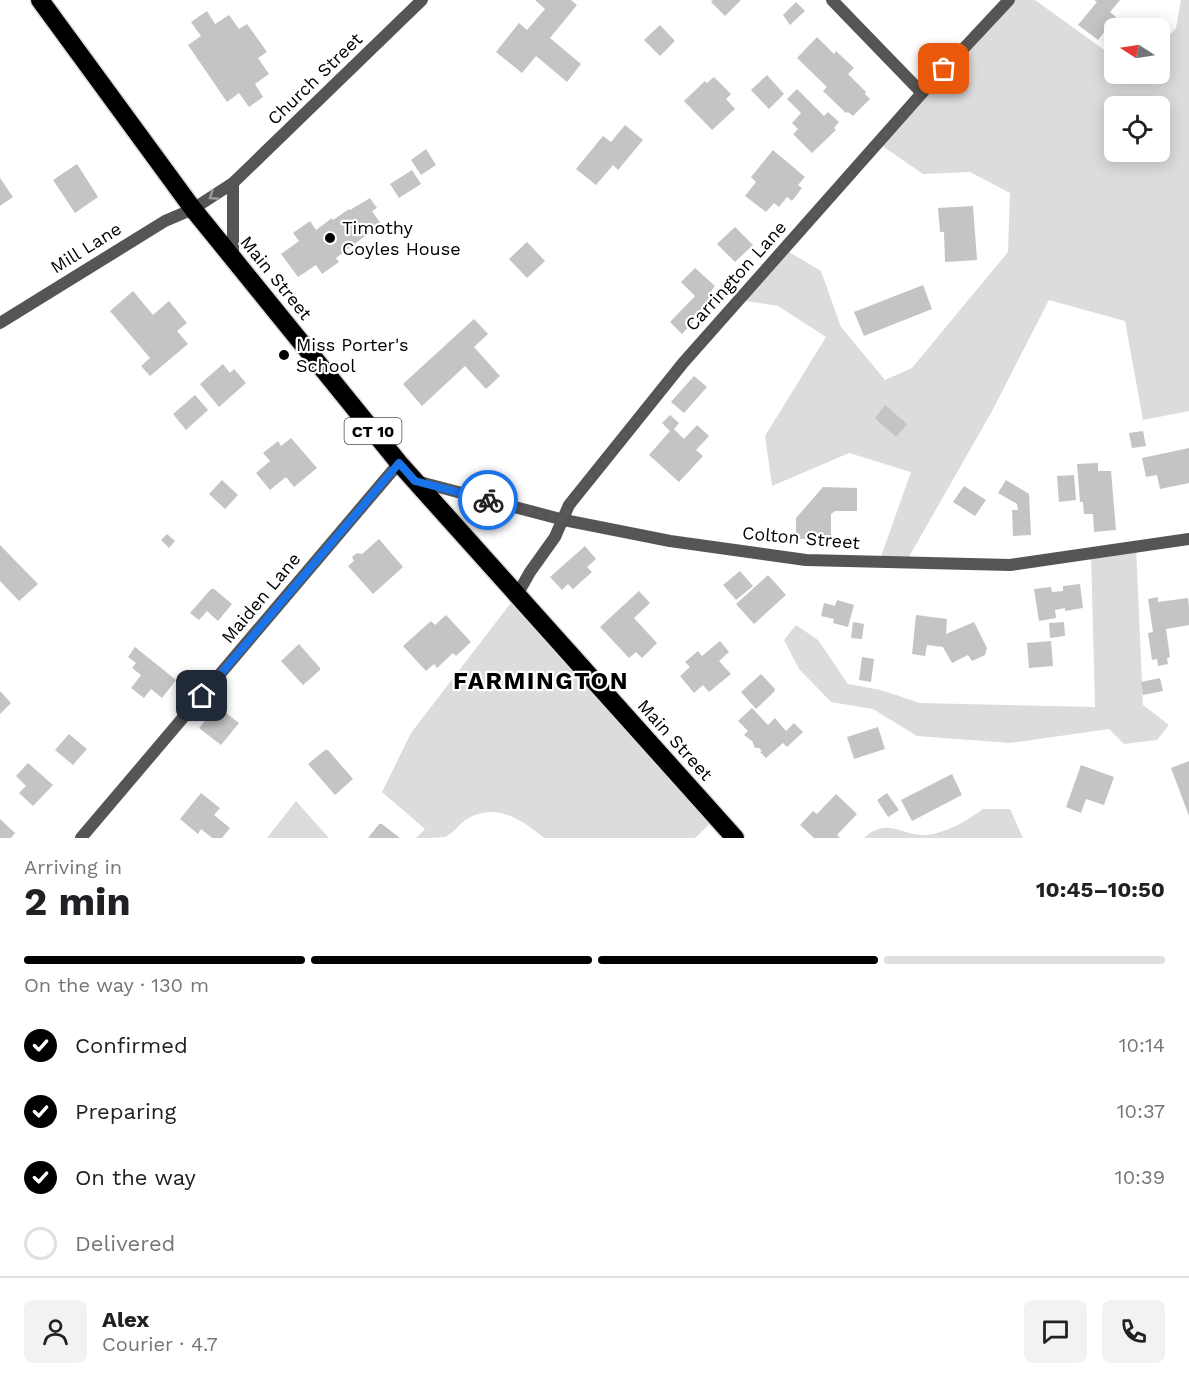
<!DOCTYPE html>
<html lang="en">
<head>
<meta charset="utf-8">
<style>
  body { margin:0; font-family:"Work Sans",sans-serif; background:#f2f2f2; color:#202124; height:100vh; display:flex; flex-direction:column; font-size:22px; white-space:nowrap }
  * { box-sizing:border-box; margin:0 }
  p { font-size:20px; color:#757577 }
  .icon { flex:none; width:33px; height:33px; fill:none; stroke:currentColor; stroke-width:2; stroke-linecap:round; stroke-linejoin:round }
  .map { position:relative; height:838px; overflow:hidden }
  .sheet { display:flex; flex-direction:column; background:#fff; flex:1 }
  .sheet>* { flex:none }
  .needle { width:39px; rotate:282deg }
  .tools { position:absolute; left:1104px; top:18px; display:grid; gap:12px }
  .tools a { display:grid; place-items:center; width:66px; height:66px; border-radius:9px; background:#fff; box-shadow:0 3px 15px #0003; font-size:30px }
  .pin { position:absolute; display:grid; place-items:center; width:51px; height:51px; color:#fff; margin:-26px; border-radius:12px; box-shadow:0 3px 9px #0006 }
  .courier { position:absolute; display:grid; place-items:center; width:60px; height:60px; margin:-30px; border:4px solid #1a73e8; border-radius:50%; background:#fff; color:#222; box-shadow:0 2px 8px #0007 }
  .head em { font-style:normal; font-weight:700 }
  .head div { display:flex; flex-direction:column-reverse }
  .head { display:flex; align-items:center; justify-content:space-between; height:102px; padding:0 24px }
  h1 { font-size:39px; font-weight:700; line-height:45px }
  .bar { display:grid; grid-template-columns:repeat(4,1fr); gap:9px 6px; align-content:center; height:72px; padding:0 24px }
  .bar i { height:8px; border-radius:4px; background:#e0e0e0 }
  .bar .on { background:#000 }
  .bar p { grid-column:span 4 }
  .line { display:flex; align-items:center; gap:15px; padding:0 24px; border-top:2px solid #e0e0e0 }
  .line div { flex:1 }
  .round { display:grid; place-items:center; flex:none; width:63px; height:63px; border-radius:9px; background:#f2f2f2 }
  ol { padding:0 24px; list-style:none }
  li { display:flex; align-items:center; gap:18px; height:66px }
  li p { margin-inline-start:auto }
  li .icon { padding:6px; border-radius:50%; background:#000; color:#fff; stroke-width:4 }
  li:last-child { color:#757577 }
  li i { width:33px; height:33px; border:3px solid #e0e0e0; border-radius:50% }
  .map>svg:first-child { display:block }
  .green { fill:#dcdcdc; fill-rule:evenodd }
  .building { fill:#c4c4c4 }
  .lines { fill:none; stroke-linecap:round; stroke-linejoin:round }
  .highway-casing { stroke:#dbdbdb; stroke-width:21 }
  .street { stroke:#555; stroke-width:12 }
  .highway { stroke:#000; stroke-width:18 }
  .oneway { stroke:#999 }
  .done { stroke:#595959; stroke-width:6; stroke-dasharray:0 10.8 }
  .route { stroke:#1a73e8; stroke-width:8 }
  .poi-dot { fill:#000; stroke:#fff; stroke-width:2 }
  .labels { text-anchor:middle; stroke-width:4.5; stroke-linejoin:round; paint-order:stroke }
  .shield { fill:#fff; stroke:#4c4c4c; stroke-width:1.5 }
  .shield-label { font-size:16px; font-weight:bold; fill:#000 }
  .street-label { font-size:18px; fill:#000; stroke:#fff }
  .poi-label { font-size:18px; fill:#000; stroke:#fff; text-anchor:start }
  .district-label { font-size:24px; font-weight:bold; letter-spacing:1.5px; fill:#000; stroke:#fff }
</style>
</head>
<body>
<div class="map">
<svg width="1189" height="838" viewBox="0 0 1189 838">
  <rect width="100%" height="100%" fill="#fff"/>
  <g class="green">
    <path d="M1009 0H1035L1114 57V74H1160V45L1176 28 1181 0H1189V411L1143 420 1125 321 1049 300 991 413 906 562H879L911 472 849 453 772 486 765 436 826 337 778 306 739 300 784 249 821 271 841 327 885 380 912 368 1008 252 1010 193 970 172 923 174 878 143ZM1114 106H1160V152H1114Z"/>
    <polygon points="1136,546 1143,705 1169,725 1157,740 1124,744 1109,729 1010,743 917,736 873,709 831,702 799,669 784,640 796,625 818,640 848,684 881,690 920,703 1095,707 1091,553"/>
    <path d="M517 595 717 817 695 838H544C521 819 496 802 467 819 459 824 453 834 445 837 438 838 424 838 416 838L425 829 382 792 411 733Z"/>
    <polygon points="296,801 329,838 267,838"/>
    <path d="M983 809H1010L1023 838H864C888 816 902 837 927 835 949 832 966 821 983 809Z"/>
  </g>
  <g class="building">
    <polygon points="535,0 571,0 577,5 550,38 581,64 567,82 536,56 522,73 496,52 519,23 527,30 545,9"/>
    <polygon points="713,0 741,0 725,16 711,2"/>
    <polygon points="1094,0 1120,0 1110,12 1116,17 1098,40 1078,25 1097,2"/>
    <polygon points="796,2 805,11 790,25 783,15"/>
    <polygon points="207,11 215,24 229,15 239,29 247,24 267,52 258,58 269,74 255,84 263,97 249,107 239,93 227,102 188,45 201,36 191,22"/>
    <polygon points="660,25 675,41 660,56 644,40"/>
    <polygon points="817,37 834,54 836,51 854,68 848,74 866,92 865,94 870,99 853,116 848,112 846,113 823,91 827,87 797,58"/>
    <polygon points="767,75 784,94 769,109 751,90"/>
    <polygon points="714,77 731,94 726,99 735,109 712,130 684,101 705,81 707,83"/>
    <polygon points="797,89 824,116 828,112 839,122 834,128 836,130 812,153 793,134 798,129 792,123 801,113 787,99"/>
    <polygon points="625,125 643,140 618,170 613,165 596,185 576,169 603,136 611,142"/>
    <polygon points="426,149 436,165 421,175 411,160"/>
    <polygon points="773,150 805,177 798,185 802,188 792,201 787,197 779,207 774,203 766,212 745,196 756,182 751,177"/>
    <polygon points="77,164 98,197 75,213 53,180"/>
    <polygon points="412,170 421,184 399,198 390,184"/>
    <polygon points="0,178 13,197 0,206"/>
    <polygon points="370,198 377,208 372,211 381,224 336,258 339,262 322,274 316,265 298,277 281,254 299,241 293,233 310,221 316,230 332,218 333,220 349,209 350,210"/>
    <polygon points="973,206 977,260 945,262 944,232 940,232 938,208"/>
    <polygon points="735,227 753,245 735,262 717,244"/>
    <polygon points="527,242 545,261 527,278 509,259"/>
    <polygon points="695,268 715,286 711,291 717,297 682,334 670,322 695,296 681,282"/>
    <polygon points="923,285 932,309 864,336 854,312"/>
    <polygon points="133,291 153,315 169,301 187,323 177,331 188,344 150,376 141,366 150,358 110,311"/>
    <polygon points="474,319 488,334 474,347 500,376 486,389 465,366 422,406 403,384"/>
    <polygon points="223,364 230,373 234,369 246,383 219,407 200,384"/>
    <polygon points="694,376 707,387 684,413 671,402"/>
    <polygon points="195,395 208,410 186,430 173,414"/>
    <polygon points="885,405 907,424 896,437 875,418"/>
    <polygon points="670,415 679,423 674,429 684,439 697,425 709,436 696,450 703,456 679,482 649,455 670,431 662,423"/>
    <polygon points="1143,431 1146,446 1132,448 1129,433"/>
    <polygon points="291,438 317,468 294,487 286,477 270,490 256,473 270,461 263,453 278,441 281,446"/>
    <polygon points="1189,448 1189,483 1160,489 1157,475 1146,477 1142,458"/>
    <polygon points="1098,463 1098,471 1111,471 1116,530 1094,532 1093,514 1084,514 1083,502 1080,502 1077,464"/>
    <polygon points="1074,475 1076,500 1059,502 1057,476"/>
    <polygon points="222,480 238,495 225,509 209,494"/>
    <polygon points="1006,480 1029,494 1031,535 1013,536 1012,510 1018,510 1017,504 998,493"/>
    <polygon points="964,486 986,500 975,516 953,502"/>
    <polygon points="823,487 857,488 857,511 835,511 831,514 831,539 796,539 796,518"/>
    <polygon points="167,534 175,541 169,548 161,540"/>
    <polygon points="379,539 403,567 373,594 348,566 354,561 352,557 357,553 362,554"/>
    <polygon points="0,545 38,584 19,601 0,581"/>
    <polygon points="585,546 596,559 587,567 592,572 573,589 568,584 562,590 550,577"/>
    <polygon points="740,571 753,586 736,600 723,585"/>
    <polygon points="768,575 786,595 754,624 736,604"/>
    <polygon points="1080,584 1083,608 1065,611 1065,608 1055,610 1056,618 1039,621 1034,589 1051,587 1052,592 1063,591 1063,586"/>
    <polygon points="211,589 214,589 232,604 218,621 207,611 199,620 190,613"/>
    <polygon points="639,591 650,603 634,618 657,643 642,658 636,652 629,658 600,627"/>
    <polygon points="1158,597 1158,602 1188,598 1189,608 1189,625 1166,629 1170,657 1167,658 1168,664 1158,666 1157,659 1152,660 1148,633 1153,632 1148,599"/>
    <polygon points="837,600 854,605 848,627 833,623 834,619 821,616 824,603 835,606"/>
    <polygon points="446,615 471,642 456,656 453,653 437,668 434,664 426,671 403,646 431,621 435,625"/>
    <polygon points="916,615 947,619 946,634 974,622 987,648 985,655 972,661 968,655 952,663 943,647 927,645 925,656 912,654"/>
    <polygon points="853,622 864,624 862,639 851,638"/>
    <polygon points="1064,622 1065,636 1050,638 1049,623"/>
    <polygon points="720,641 729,652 719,661 731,674 709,692 703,685 694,693 680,676 690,667 685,662 698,651 702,656"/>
    <polygon points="1051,641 1053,666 1029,668 1027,643"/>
    <polygon points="299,644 320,668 320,670 303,685 281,661"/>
    <polygon points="135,647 176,680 162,698 151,689 144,698 131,688 141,675 132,668 136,663 128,657"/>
    <polygon points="862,657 874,659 871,682 859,680"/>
    <polygon points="761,674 775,689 774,692 756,709 741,692"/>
    <polygon points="1160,678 1163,691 1143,695 1141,682"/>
    <polygon points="0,691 11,703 0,714"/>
    <polygon points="217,706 239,723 221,745 199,728"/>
    <polygon points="752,708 768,725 775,718 786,731 794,723 803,732 787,747 783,743 766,758 760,752 762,751 759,748 755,748 752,741 744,735 748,731 738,721"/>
    <polygon points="878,727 885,749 854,759 847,737"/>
    <polygon points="69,734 87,749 73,765 55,750"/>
    <polygon points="325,750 328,750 353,779 335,795 308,764"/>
    <polygon points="1189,761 1189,816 1171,768"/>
    <polygon points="28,763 53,785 33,806 19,793 26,786 16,776"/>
    <polygon points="1081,765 1114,777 1104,805 1086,799 1081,813 1066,807"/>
    <polygon points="952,774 962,795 912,821 901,800"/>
    <polygon points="201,793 220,808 214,815 230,828 222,838 212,838 201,829 198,834 180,819"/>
    <polygon points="887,793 899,810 888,817 877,800"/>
    <polygon points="836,794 857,814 837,835 840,838 814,838 800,825 813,811 817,814"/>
    <polygon points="0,819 15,833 11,838 0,838"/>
    <polygon points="379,824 382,824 400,838 368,838"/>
  </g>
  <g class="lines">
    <g class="highway-casing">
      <polyline id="highway" points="40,0 193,209 399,463 735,838"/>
    </g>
    <g class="street">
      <polyline points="832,0 922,93"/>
      <polyline points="233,183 233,259"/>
      <polyline points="0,323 165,221 193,209 233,183 422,0"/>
      <polyline points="416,481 564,520 670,541 806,560 1010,565 1189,539"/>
      <polyline points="517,595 530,572 555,537 569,505 683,363 922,93 1009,0"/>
      <polyline points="81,838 399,463"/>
    </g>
    <use href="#highway" class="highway"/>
  </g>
  <defs><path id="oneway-chevron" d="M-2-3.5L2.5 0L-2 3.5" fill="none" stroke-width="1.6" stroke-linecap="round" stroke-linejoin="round" transform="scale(1.5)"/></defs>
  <use class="oneway" href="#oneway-chevron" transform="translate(213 196) rotate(147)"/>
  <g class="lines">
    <polyline class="done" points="488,500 564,520 569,505 683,363 944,69"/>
    <polyline class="route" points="202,696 399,463 415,481 488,500"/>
  </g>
  <g class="poi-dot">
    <circle cx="330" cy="238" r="6"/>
    <circle cx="284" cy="355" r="6"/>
  </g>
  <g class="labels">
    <rect class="shield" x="344.5" y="418" width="57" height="26" rx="4.5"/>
    <g class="shield-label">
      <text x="373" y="437">CT 10</text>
    </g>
    <g class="street-label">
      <text transform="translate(315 79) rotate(-44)" y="6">Church Street</text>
      <text transform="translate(86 248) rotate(-32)" y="6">Mill Lane</text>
      <text transform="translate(736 276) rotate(-48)" y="6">Carrington Lane</text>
      <text transform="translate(276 278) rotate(51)" y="6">Main Street</text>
      <text transform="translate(801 538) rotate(5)" y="6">Colton Street</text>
      <text transform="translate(261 598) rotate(-50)" y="6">Maiden Lane</text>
      <text transform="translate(675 740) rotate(48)" y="6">Main Street</text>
    </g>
    <g class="poi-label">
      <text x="342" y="234">Timothy<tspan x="342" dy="21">Coyles House</tspan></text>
      <text x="296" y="351">Miss Porter's<tspan x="296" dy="21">School</tspan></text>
    </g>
    <g class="district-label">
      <text x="541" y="689">FARMINGTON</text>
    </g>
  </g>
</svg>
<div class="tools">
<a><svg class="needle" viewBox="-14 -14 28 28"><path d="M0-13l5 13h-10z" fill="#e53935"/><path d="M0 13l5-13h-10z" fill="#757577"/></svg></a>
<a><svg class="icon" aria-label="locate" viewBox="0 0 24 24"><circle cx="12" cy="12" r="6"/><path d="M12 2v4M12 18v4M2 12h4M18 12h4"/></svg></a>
</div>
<div class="pin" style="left:944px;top:69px;background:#ea580c"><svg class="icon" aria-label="bag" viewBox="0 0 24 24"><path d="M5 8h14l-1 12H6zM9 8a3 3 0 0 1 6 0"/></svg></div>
<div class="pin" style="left:202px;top:696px;background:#1f2937"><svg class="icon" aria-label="home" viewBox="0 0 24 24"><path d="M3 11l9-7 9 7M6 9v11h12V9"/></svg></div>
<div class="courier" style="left:488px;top:500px"><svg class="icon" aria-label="bike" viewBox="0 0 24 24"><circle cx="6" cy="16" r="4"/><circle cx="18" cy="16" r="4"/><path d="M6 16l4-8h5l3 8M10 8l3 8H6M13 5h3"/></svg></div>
</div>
<section class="sheet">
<div class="head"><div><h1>2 min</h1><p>Arriving in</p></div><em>10:45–10:50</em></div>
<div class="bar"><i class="on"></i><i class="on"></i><i class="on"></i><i></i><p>On the way · 130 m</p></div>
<ol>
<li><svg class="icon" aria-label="check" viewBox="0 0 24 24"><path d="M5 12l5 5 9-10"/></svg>Confirmed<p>10:14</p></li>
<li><svg class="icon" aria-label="check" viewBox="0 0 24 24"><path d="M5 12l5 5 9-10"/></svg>Preparing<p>10:37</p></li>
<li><svg class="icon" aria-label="check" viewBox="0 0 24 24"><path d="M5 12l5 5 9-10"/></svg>On the way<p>10:39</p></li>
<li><i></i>Delivered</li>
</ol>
<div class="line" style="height:108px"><a class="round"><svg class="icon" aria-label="person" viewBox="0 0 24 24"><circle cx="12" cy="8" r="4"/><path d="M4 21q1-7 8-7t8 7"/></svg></a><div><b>Alex</b><p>Courier · 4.7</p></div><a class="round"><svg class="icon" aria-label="chat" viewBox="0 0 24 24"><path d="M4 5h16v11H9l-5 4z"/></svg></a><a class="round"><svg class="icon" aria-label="phone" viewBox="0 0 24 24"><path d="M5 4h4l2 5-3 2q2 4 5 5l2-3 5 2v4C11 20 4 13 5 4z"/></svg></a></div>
</section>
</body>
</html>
